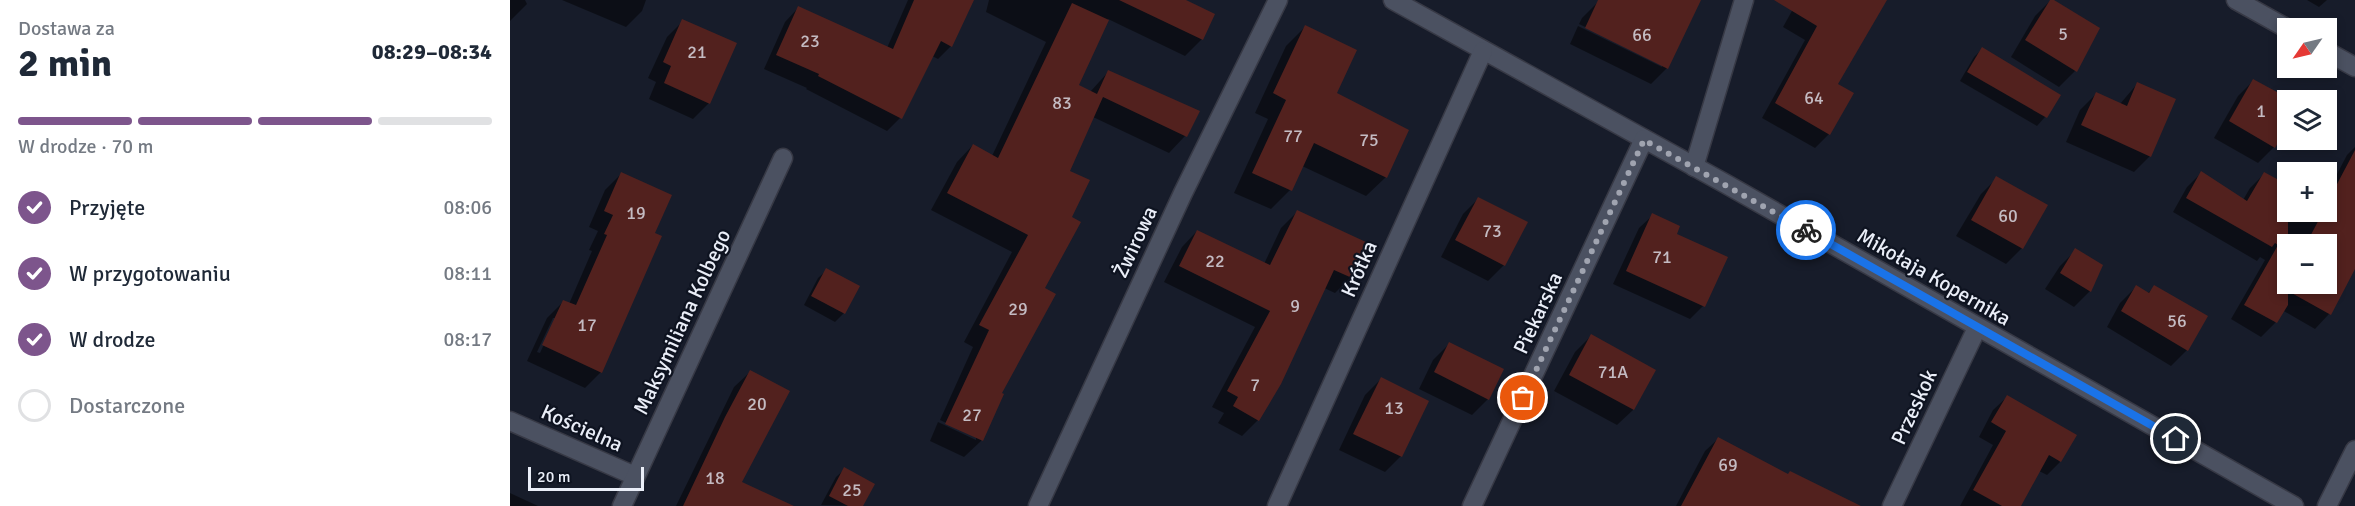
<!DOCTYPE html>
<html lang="pl">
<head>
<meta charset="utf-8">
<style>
  body { margin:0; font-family:Signika,sans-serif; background:#f2f2f3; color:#1f2937; height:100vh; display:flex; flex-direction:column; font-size:22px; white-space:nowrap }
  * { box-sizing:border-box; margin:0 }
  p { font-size:20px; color:#747a83 }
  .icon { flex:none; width:33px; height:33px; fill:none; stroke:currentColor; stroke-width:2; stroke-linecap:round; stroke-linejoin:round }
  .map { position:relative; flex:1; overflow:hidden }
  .sheet { display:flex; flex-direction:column; background:#fff; width:510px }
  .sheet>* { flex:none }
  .needle { width:39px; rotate:236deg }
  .fabs { position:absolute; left:1767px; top:18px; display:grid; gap:12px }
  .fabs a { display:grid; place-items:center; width:60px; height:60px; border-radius:0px; background:#fff; box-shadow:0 3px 9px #0003; font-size:30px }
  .scale { position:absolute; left:18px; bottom:15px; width:116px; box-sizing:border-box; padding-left:6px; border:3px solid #eaeef8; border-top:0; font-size:16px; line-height:21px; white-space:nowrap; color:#eaeef8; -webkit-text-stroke:4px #0e1320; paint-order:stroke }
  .pin { position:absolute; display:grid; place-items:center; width:51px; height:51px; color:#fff; margin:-26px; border:3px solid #fff; border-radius:50%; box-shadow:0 2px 6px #0007 }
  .courier { position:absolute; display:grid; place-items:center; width:60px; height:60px; margin:-30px; border:4px solid #1a73e8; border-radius:50%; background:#fff; color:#222; box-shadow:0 2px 8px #0007 }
  .overview em { font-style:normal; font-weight:700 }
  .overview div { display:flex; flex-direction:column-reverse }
  .overview { display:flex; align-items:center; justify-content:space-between; height:102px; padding:0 18px }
  h1 { font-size:39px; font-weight:700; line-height:45px }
  .bar { display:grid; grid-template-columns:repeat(4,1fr); gap:9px 6px; align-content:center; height:72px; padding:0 18px }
  .bar i { height:8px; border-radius:4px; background:#e0e1e3 }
  .bar .active { background:#7d558c }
  .bar p { grid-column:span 4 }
  ol { padding:0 18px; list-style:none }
  li { display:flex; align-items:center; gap:18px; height:66px }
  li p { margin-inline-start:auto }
  li .icon { padding:6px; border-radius:50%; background:#7d558c; color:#fff; stroke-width:4 }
  li:last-child { color:#747a83 }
  li i { width:33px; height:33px; border:3px solid #e0e1e3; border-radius:50% }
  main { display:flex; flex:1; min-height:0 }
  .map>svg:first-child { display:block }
  .shadow { fill:#0007; fill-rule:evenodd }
  .building { fill:#52211e }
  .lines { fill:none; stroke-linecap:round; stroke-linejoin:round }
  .minor-casing { stroke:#373945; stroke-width:21 }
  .minor { stroke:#4b5161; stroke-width:18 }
  .done { stroke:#a0a4b0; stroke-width:6; stroke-dasharray:0 10.8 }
  .route { stroke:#1a73e8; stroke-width:8 }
  .labels { text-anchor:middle; stroke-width:4.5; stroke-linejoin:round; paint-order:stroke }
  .number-label { font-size:18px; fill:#c4bbc2 }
  .street-label { font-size:21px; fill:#eaeef8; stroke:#0e1320 }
</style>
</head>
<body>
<main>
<section class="sheet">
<div class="overview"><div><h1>2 min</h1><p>Dostawa za</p></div><em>08:29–08:34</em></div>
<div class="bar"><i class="active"></i><i class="active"></i><i class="active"></i><i></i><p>W drodze · 70 m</p></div>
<ol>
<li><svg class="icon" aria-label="check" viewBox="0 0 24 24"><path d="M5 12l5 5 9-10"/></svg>Przyjęte<p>08:06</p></li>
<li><svg class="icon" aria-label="check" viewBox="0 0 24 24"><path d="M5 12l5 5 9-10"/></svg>W przygotowaniu<p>08:11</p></li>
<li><svg class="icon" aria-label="check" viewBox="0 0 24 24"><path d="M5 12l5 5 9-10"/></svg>W drodze<p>08:17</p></li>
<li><i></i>Dostarczone</li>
</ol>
</section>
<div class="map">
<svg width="1845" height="506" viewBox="0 0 1845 506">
  <rect width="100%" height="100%" fill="#171c2a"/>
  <g class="shadow">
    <polygon points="0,0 15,0 17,4 0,21"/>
    <polygon points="52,0 136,0 132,11 116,27"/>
    <polygon points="398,0 454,0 441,46 428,59 422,56 390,118 377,131 296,89 297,88 254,69 275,22 288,8 377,48"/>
    <polygon points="479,0 673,0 692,39 675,56 598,19 568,86 580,92 599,71 688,112 675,136 659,153 583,117 558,172 560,218 533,289 471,441 454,457 420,441 428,422 466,440 466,437 430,420 463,347 454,342 502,252 421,210 447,162 463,145 482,156 536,42 476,12"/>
    <polygon points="1288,0 1362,0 1326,85 1319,134 1305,148 1252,118 1295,40 1273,27"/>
    <polygon points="1541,0 1565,71 1549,87 1501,57 1525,16"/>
    <polygon points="1797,0 1817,0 1809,7"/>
    <polygon points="1088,2 1157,68 1141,84 1060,44 1068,26 1152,67 1152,64 1069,24 1072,18"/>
    <polygon points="173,21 199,103 183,119 139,99 146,82 138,78 157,37"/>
    <polygon points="795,27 825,94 876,177 856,196 792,166 780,190 761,209 724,193 758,119 745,113 776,46"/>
    <polygon points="1472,49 1549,95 1535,117 1527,126 1450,81 1464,57"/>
    <polygon points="1744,80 1778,100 1764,147 1748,163 1704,138 1728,96"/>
    <polygon points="1627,84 1640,156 1624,172 1556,142 1570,110 1586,94 1610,104"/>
    <path d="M1845 147V266L1819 314 1805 329 1772 310 1765 323 1751 337 1721 319 1755 260 1750 257 1747 261 1663 212 1677 187 1691 173 1733 200 1740 188 1754 174 1778 212H1816V195L1837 155ZM1778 244H1816V284H1778Z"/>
    <path d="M111 174 143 234 91 372 75 388 17 361 37 318 53 302 59 304 82 251 79 250 88 231 79 227 95 190ZM43 318H46L30 353 27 352Z"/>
    <polygon points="1487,178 1512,248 1496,264 1446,236 1471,194"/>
    <polygon points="969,198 994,265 978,281 931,257 953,214"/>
    <polygon points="787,212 841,277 825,293 814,288 748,420 732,436 708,423 714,413 702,407 745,327 654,282 672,247 687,231 754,264 771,228"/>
    <polygon points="1143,215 1166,235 1193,306 1180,319 1103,284 1129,228"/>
    <polygon points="1566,250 1591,266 1580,291 1564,307 1535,289 1550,266"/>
    <polygon points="317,270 334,313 325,322 294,305 308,278"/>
    <polygon points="1626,287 1637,294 1644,287 1677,350 1661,366 1597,327 1610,303"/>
    <polygon points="1081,336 1144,371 1123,410 1107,425 1044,391 1065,352"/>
    <polygon points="939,344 978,399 962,415 909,389 923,360"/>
    <polygon points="240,372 229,483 246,506 166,506 224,387"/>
    <polygon points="871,379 891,456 875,472 829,450 855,395"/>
    <polygon points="1497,397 1550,462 1537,475 1529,471 1509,506 1450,506 1483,445 1469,437 1483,410"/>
    <polygon points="1208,439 1292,506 1166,506 1195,451"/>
    <polygon points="335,469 351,506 311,505 326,477"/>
    <polygon points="0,493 28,506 0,506"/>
  </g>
  <g class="building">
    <polygon points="404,0 464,0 442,47 431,41 392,119 308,76 309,74 266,55 288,6 383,49"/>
    <polygon points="609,0 676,0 705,14 693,40"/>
    <polygon points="1088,0 1191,0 1158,69 1075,28"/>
    <polygon points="1264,0 1377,0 1328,84 1344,93 1320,135 1265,103 1307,26"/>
    <polygon points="1540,0 1544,0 1590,28 1567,72 1515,40"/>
    <polygon points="562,3 599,20 569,85 587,94 598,70 690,111 677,137 593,97 560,171 580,180 562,217 571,222 535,288 546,294 492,393 494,394 473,441 435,424 479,330 469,325 518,235 437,193 463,144 488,158"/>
    <polygon points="172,19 227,43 200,104 154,83 161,66 153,62"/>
    <polygon points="795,25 847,50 827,93 899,130 877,178 804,143 782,191 742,173 776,100 763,93"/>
    <polygon points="1472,47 1551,95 1537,118 1457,72"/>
    <polygon points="1743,79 1778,98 1778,126 1765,148 1719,121"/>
    <polygon points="1627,82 1666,99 1641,157 1571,125 1586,92 1617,106"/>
    <polygon points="1845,150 1845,269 1821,315 1778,291 1778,305 1767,323 1734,305 1768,245 1765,243 1762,247 1676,198 1691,171 1737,201 1754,172 1778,185 1778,284 1816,284 1816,244 1796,244 1813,212 1816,212 1816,205"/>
    <polygon points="111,172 162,195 145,233 152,236 92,373 32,345 53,300 66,305 97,235 94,234 103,215 94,211"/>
    <polygon points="1486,176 1538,205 1513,249 1461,220"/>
    <polygon points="968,197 1018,222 995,266 945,240"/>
    <polygon points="787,210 858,243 842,278 824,270 771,384 749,421 723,406 728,397 717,391 760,311 669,266 687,230 760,265"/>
    <polygon points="1142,213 1170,226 1167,234 1218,257 1195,307 1116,271"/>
    <polygon points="1565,248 1593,265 1581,292 1550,273"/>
    <polygon points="316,268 350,286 335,314 301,296"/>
    <polygon points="1626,285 1639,293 1644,285 1698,316 1678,351 1611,311"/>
    <polygon points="1081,334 1146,370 1124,410 1059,375"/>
    <polygon points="939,342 994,369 979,400 924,372"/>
    <polygon points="240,370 280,391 232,482 284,506 173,506 215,417"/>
    <polygon points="871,377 919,401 892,457 843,434"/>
    <polygon points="1497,395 1567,435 1551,462 1539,455 1511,506 1492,506 1463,490 1496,431 1481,422"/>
    <polygon points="1208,437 1278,474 1280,471 1351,506 1171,506"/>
    <polygon points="334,467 365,484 353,506 338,506 319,496"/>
  </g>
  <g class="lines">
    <g class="minor-casing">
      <g id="minor">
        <polyline points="883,0 1216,184 1784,506"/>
        <polyline points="1726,0 1778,29"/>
        <polyline points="1816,51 1845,67"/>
        <polyline points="1184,167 1234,0"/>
        <polyline points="0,421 125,476"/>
        <polyline points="112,506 273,158"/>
        <polyline points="528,506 673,193 768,0"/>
        <polyline points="767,506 973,51"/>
        <polyline points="962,506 1134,139"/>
        <polyline points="1382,506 1467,328"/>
        <polyline points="1817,506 1845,450"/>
      </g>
    </g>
    <use href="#minor" class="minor"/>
  </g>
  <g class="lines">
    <polyline class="done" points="1013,398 1134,140 1296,230"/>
    <polyline class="route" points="1296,230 1666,439"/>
  </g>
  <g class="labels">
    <g class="number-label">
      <text x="1553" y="40">5</text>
      <text x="1132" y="41">66</text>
      <text x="300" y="47">23</text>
      <text x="187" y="58">21</text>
      <text x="1304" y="104">64</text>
      <text x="552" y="109">83</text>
      <text x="1751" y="117">1</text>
      <text x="783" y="142">77</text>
      <text x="859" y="146">75</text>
      <text x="126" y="219">19</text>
      <text x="1498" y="222">60</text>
      <text x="982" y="237">73</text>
      <text x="1152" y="263">71</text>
      <text x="705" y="267">22</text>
      <text x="785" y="312">9</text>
      <text x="508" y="315">29</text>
      <text x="1667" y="327">56</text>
      <text x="77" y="331">17</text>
      <text x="1103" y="378">71A</text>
      <text x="745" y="391">7</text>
      <text x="247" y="410">20</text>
      <text x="884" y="414">13</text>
      <text x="462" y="421">27</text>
      <text x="1218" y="471">69</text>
      <text x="205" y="484">18</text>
      <text x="342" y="496">25</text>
    </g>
    <g class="street-label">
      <text transform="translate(625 242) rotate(-65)" y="7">Żwirowa</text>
      <text transform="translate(849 269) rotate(-66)" y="7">Krótka</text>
      <text transform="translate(1424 277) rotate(30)" y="7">Mikołaja Kopernika</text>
      <text transform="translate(1028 313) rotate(-65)" y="7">Piekarska</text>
      <text transform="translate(172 322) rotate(-65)" y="7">Maksymiliana Kolbego</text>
      <text transform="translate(1404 407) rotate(-65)" y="7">Przeskok</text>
      <text transform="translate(72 428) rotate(24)" y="7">Kościelna</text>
    </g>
  </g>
</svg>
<div class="fabs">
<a><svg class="needle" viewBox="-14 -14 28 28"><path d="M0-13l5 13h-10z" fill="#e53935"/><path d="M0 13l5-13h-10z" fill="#747a83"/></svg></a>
<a><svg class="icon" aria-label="layers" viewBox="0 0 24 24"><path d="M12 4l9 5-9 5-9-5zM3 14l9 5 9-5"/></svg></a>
<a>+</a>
<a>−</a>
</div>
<div class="scale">20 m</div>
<div class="pin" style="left:1013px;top:398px;background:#ea580c"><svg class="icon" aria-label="bag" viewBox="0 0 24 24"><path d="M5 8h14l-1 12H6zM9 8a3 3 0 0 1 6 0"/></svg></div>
<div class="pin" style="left:1666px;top:439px;background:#1f2937"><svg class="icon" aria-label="home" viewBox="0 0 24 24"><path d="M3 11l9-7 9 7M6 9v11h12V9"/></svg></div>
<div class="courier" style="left:1296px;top:230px"><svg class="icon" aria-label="bike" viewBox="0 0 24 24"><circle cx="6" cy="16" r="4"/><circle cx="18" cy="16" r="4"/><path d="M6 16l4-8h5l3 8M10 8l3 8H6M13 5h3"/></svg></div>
</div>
</main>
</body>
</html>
